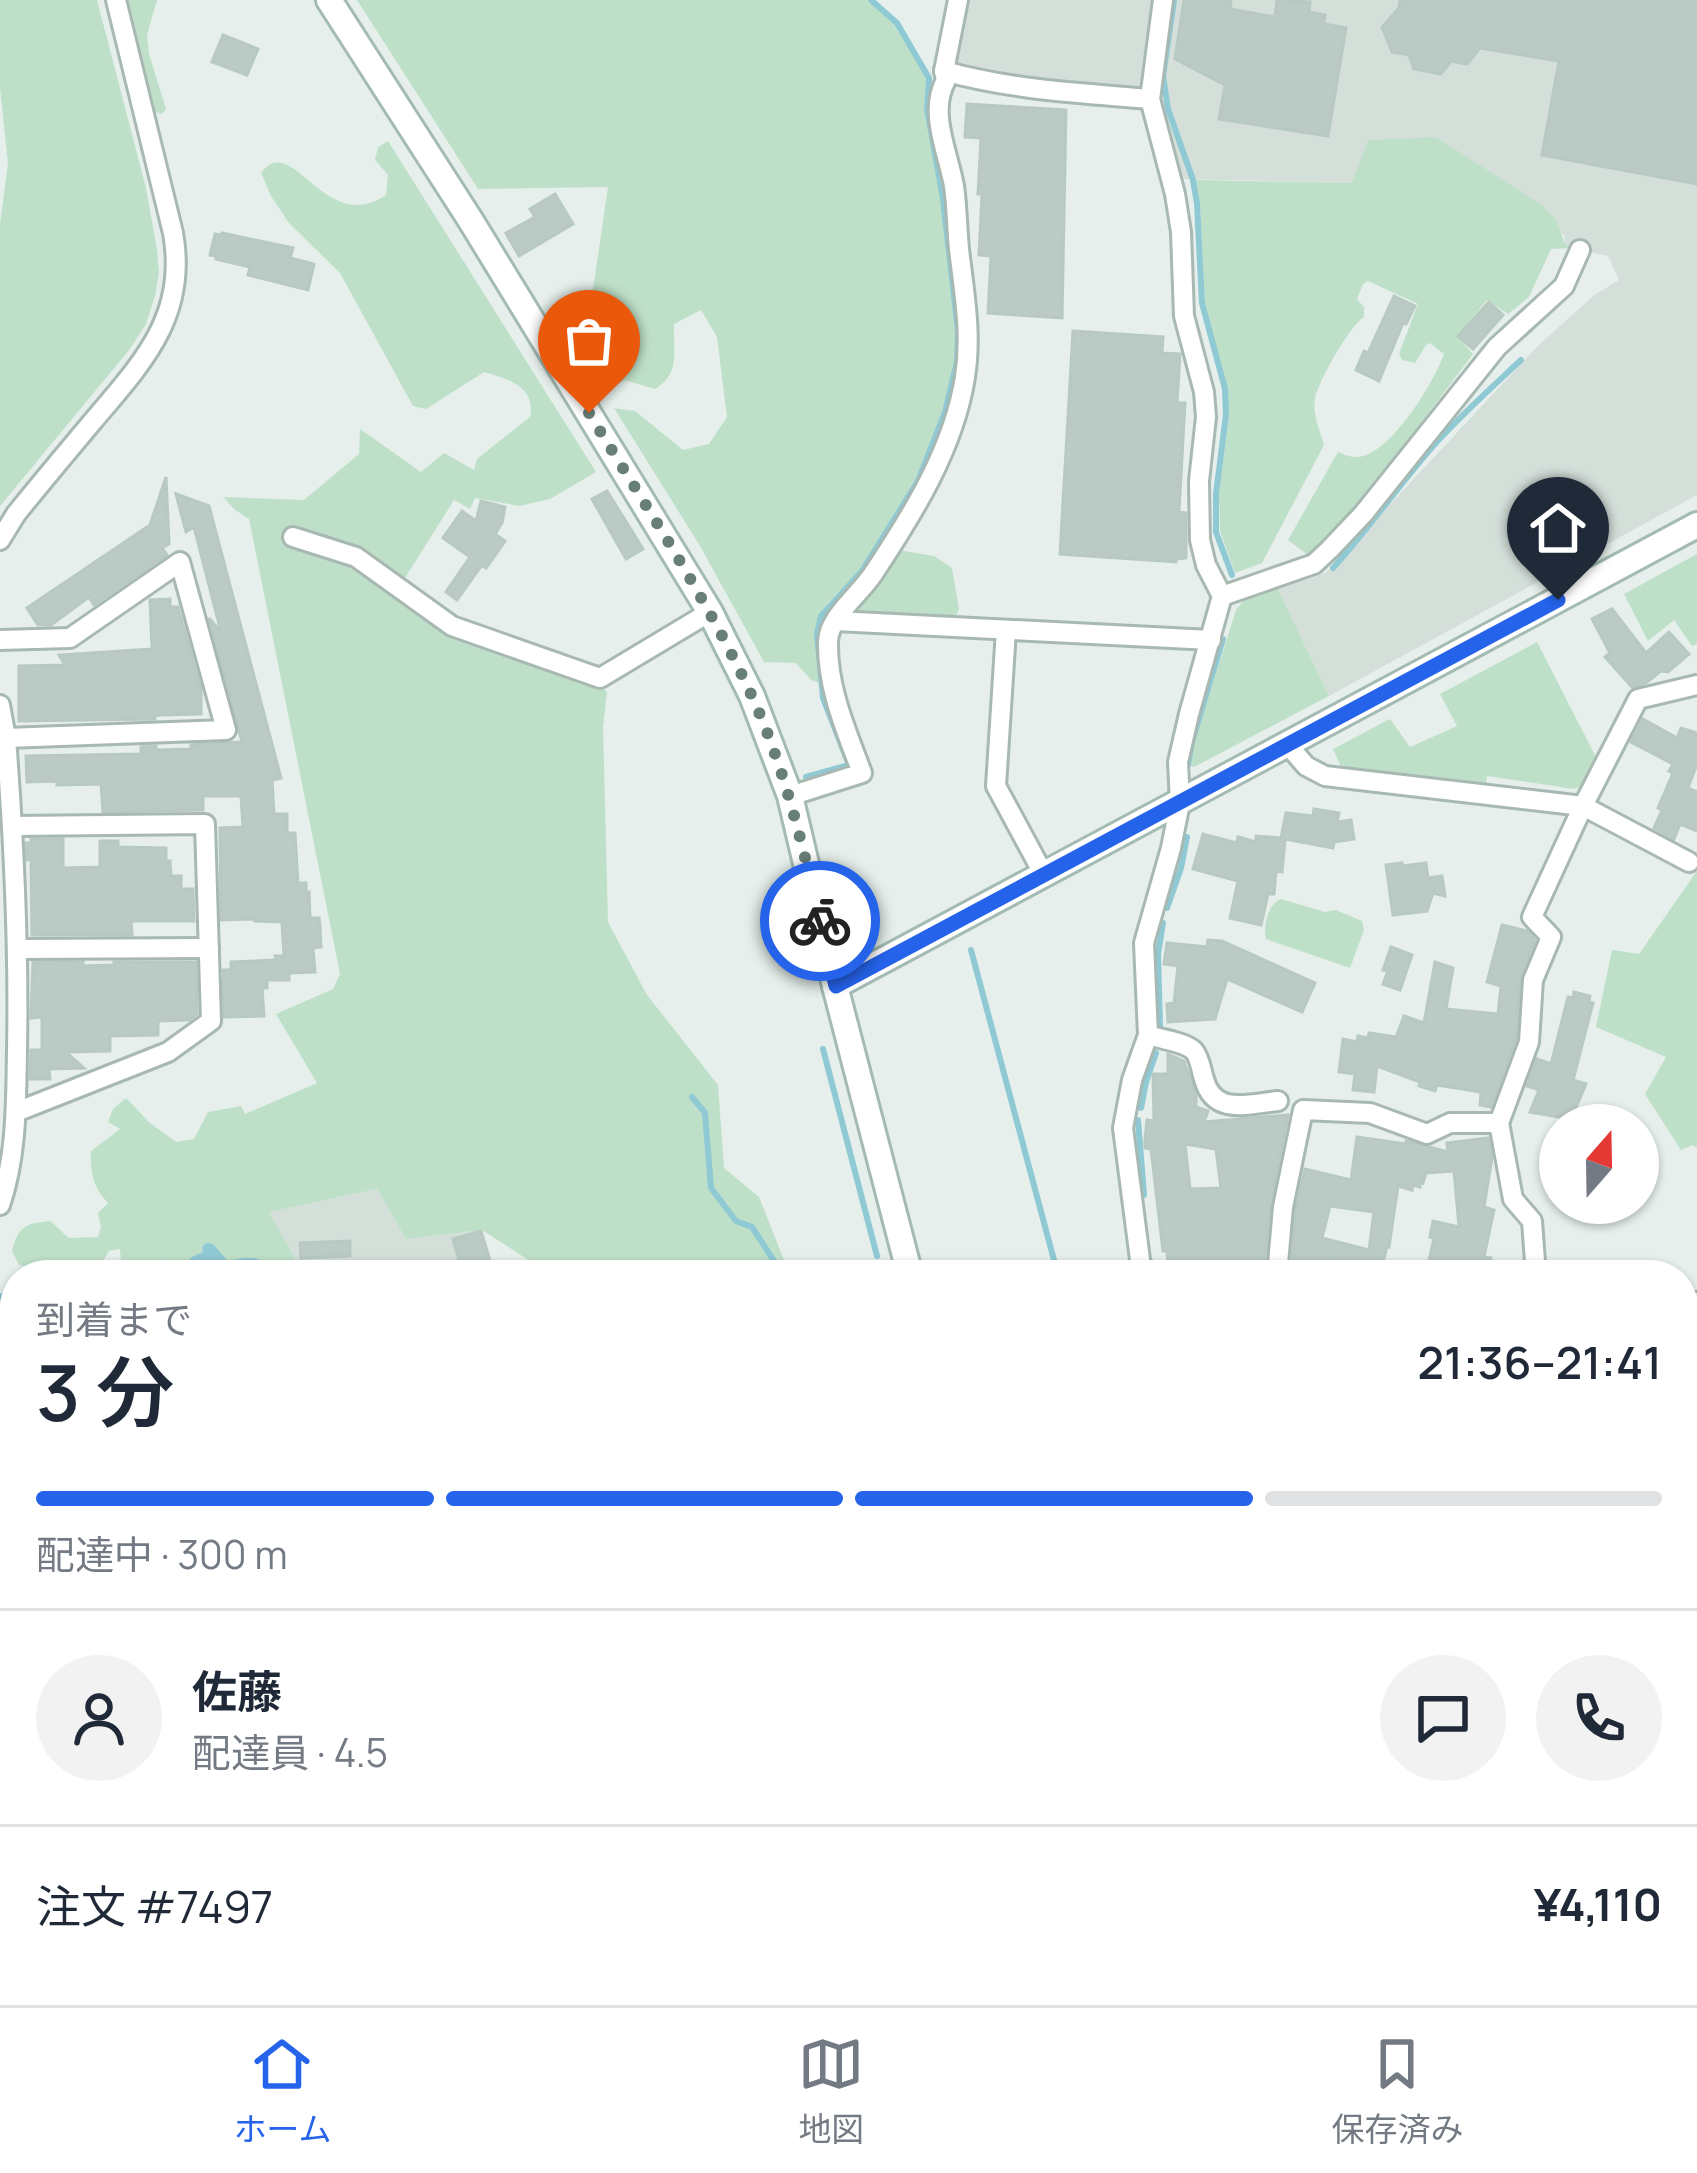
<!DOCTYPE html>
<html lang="ja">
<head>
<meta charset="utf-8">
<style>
  body { margin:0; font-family:Manrope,"Noto Sans JP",sans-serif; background:#f2f2f3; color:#1f2937; height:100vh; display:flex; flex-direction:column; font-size:45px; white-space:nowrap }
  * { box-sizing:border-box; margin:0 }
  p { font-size:39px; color:#747a83 }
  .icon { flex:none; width:66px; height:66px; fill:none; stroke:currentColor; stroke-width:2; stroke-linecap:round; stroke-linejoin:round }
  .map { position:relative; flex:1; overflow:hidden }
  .drawer { position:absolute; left:0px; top:1260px; width:1698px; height:747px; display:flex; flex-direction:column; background:#fff; border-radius:48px 48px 0 0; box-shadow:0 3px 9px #0004 }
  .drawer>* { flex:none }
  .needle { width:78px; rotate:20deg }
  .tools { position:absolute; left:1539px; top:1104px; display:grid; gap:24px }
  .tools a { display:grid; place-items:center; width:120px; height:120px; border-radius:50%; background:#fff; box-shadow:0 3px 9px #0004; font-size:60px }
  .pin { position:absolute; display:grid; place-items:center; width:102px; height:102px; color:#fff; margin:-123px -51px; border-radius:50% 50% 50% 0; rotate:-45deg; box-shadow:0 0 12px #0007 }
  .pin .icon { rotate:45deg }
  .courier { position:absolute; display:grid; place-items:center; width:120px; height:120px; margin:-60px; border:9px solid #2563eb; border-radius:50%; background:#fff; color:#222; box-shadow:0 3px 15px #0007 }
  .head em { font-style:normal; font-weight:600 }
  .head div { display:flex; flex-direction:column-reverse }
  .head { display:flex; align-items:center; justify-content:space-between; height:204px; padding:0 36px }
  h1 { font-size:78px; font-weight:600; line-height:90px }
  .bar { display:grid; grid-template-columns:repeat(4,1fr); gap:18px 12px; align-content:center; height:144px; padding:0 36px }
  .bar i { height:15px; border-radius:9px; background:#e0e1e3 }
  .bar .active { background:#2563eb }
  .bar p { grid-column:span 4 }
  .line { display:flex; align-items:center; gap:30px; padding:0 36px; border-top:3px solid #e0e1e3 }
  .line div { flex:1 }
  .round { display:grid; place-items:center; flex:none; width:126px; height:126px; border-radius:63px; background:#f2f2f3 }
  .tab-bar { display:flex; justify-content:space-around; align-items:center; height:168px; border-top:3px solid #e0e1e3; background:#fff; font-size:33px; color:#747a83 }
  .tab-bar a { display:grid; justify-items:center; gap:6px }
  .tab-bar .active { color:#2563eb }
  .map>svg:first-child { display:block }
  .built { fill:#d4dfda }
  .green { fill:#bfe0c8 }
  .water { fill:#8ec9d4 }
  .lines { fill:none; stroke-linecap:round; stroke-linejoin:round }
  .stream { stroke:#8ec9d4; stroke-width:6 }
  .river { stroke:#8ec9d4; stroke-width:36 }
  .building { fill:#bbcac4; stroke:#b8c9c2; stroke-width:3; fill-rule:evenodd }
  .street-casing { stroke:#a8b8b2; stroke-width:24 }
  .secondary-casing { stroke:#a4bbb3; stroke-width:30 }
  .street { stroke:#fff; stroke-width:18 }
  .secondary { stroke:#fff; stroke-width:24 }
  .done { stroke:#687f78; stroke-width:12; stroke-dasharray:0 21.6 }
  .route { stroke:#2563eb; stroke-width:15 }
</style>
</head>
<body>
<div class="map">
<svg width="1697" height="2005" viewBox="0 0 1697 2005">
  <rect width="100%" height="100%" fill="#e6efeb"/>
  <g class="built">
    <polygon points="964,0 1156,0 1144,79 1138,88 1132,89 1037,84 957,66 954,60"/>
    <polygon points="1169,0 1697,0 1697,495 1329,696 1278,589 1326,573 1538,346 1593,296 1619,280 1608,256 1571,248 1565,244 1564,234 1353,183 1183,179 1164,113 1159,77"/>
    <polygon points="377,1189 406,1239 482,1230 497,1275 304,1275 268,1212"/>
  </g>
  <g class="green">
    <polygon points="0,0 97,0 146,188 157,250 159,272 155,296 146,324 130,349 0,506 0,224 8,163 0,88"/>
    <polygon points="127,0 157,0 147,35 149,54 166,109 162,114 155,112"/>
    <path d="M357 0H867L896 24 926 77 924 109 941 199 956 332 955 360 943 410 916 480 861 569 828 603 820 615 815 633 819 683 811 680 796 663 764 662 700 546 614 408 635 411 683 450 709 444 727 417 717 337 701 310 674 324C673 353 681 373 655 389L625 380 604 391 562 323 591 303 608 187 478 189Z"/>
    <path d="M1436 137 1543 206 1556 220 1565 244 1571 248 1551 249 1529 297 1508 314 1487 300 1457 336 1473 354 1359 505 1308 555 1288 540 1338 452C1343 454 1352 458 1357 457 1390 456 1434 382 1444 354L1430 343 1426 345 1415 363 1402 360 1399 354 1418 304 1368 281 1363 284 1357 299 1364 307V317C1350 325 1319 381 1315 398 1312 413 1320 431 1324 445L1262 563 1235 573 1220 531 1219 494 1229 417 1227 391 1205 303 1200 202 1196 180 1352 183 1368 140Z"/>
    <path d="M388 141 596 472 550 499 519 506 475 498 470 509 454 500 405 578 360 546 337 548 350 562 446 633 607 691 603 727 608 922 647 995 718 1085 724 1168 759 1197 790 1275H552L482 1230 406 1239 377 1189 269 1212 304 1275H276C266 1254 248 1256 228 1261L213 1244 182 1267 165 1259 143 1271 142 1275H122L120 1249 109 1251 99 1268 78 1270 57 1261 29 1267 19 1265 12 1251C18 1227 25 1223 50 1221L69 1238 98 1237 101 1227 98 1213 108 1203C93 1187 90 1173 91 1151L120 1129 108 1122 113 1109 126 1098 150 1123 176 1142 194 1139 208 1112 241 1106 245 1114 317 1083 276 1014 333 989 340 974 249 519 234 509 223 497 304 500 359 454 360 429 421 472 444 453 474 470 477 459 530 417C536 386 508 379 484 372L426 409 413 406 340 273 289 223 271 196 261 173C293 130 324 237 386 195L388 175 375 160 378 147Z"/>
    <polygon points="898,550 934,556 952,568 959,609 954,620 858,615 858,607 879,581"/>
    <polygon points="1697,554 1697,644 1692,646 1674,620 1648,641 1624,594"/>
    <polygon points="1278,589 1329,696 1194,767 1191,766 1194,743 1236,610 1247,596"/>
    <polygon points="1537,642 1598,761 1586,785 1574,789 1487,776 1486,786 1341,767 1333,749 1390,719 1410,747 1457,726 1440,694"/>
    <polygon points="1697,871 1697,1148 1693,1145 1681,1150 1645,1094 1666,1057 1596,1027 1612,950 1639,954"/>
    <path d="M1281 899 1325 912 1336 910 1362 921 1364 930 1350 968 1266 939C1263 925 1268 904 1281 899Z"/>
    <polygon points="0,1452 15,1460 15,1562 0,1557"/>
    <polygon points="15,1652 15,1841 0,1848 0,1668"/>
    <path d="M15 1967V1992H138L130 2005H32C22 1994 8 1992 7 1975Z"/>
    <polygon points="181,1992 424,1992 416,2005 216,2005"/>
  </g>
  <path class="water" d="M206 1243 213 1244 228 1261C247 1256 266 1254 276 1275H142L143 1271 165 1259 183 1267 192 1257 203 1252 202 1247Z"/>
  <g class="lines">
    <g class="stream">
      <polyline points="1174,0 1163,76 1168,109 1193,180 1197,203 1202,303 1225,389 1226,415 1216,494 1216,532 1232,575"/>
      <path d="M1333 568C1369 528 1399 485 1434 445 1461 415 1491 388 1521 360"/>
      <polyline points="1188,765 1192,742 1223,639"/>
      <polyline points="806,777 849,765 823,698 817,634 821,616 862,571 918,481 945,412 957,362 958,331 943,199 927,109 929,78 897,23 871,0"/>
      <polyline points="1167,908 1181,868 1187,837"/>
      <polyline points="971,950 1058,1275"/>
      <polyline points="1160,1026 1158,954 1163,923"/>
      <polyline points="823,1049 877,1256"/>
      <polyline points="692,1097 705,1113 711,1188 736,1221 752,1227 783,1275"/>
      <polyline points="1141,1108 1146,1082 1156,1053"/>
      <polyline points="1138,1120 1144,1195"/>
      <polyline points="1151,1262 1151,1275"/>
      <polyline points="0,1297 15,1291"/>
      <polyline points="432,2005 441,1992"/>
      <polyline points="629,2005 631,1992"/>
    </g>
    <polyline class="river" points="966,2005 974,1992"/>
  </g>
  <g class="building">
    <polygon points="1184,0 1231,0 1230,9 1275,17 1277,0 1310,2 1309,12 1325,15 1324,24 1346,28 1328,136 1219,119 1225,85 1175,59"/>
    <polygon points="1400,0 1697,0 1697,184 1542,155 1559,61 1480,48 1467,64 1451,61 1441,74 1414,69 1409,55 1392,52 1382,27 1399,8"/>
    <polygon points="223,35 258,49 247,75 212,62"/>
    <polygon points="967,104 1066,110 1062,318 988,313 991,256 979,255 982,194 978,194 981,138 965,137"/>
    <polygon points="555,194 573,224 519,256 506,233 535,217 530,209"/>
    <polygon points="222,233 293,248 290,258 314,264 308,290 248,275 250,267 216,259 216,256 210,255 215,234 221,235"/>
    <polygon points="1394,296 1415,306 1406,324 1403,323 1379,381 1356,370 1364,351 1368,353"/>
    <polygon points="1489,302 1503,315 1473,349 1458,336"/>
    <polygon points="1073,331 1163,337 1162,353 1180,354 1177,403 1185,403 1179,512 1186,513 1186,558 1176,559 1176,562 1060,554"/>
    <polygon points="166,477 169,544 162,548 167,555 94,605 89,597 51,625 38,625 27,608 150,525"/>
    <polygon points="607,491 643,549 626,559 592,499"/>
    <polygon points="176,494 209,506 281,778 272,780 274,814 287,814 287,833 295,833 298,883 306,883 306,893 309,892 310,918 319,918 320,926 321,947 313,948 315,972 289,973 289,980 267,980 267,988 262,988 264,1016 224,1017 223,970 231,970 231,962 276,960 275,956 284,956 282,922 255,921 255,919 221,920 220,828 243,827 241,796 203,796 203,810 103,812 101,784 57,785 57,781 27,782 26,756 141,754 141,747 156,746 156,750 191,749 191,745 242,742 209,618 221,632 194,527 186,532"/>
    <polygon points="481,501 505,507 502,523 495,534 505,541 486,568 482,565 457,600 446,592 470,557 443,538 462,511 476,521"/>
    <polygon points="170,599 170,607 178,607 201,689 201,714 161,715 154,716 155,719 19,721 19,666 65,665 59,655 152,649 150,600"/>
    <polygon points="1612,609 1646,653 1669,632 1689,654 1668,672 1661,671 1646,683 1632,687 1605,657 1610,653 1592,619"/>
    <polygon points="1643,719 1677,738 1681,728 1697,733 1697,764 1688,788 1697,792 1697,831 1680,824 1674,839 1654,828 1662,810 1658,808 1673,773 1669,771 1673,764 1631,742"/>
    <polygon points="1314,809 1339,813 1337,822 1351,820 1354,839 1334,842 1333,848 1285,839 1282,872 1276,871 1274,894 1268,894 1261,925 1230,918 1238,881 1193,869 1203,834 1237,843 1238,837 1256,842 1256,836 1281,838 1286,813 1313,816"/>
    <polygon points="31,839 63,839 63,868 100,867 100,841 118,841 118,847 166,848 166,861 170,861 171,876 181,876 181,889 193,889 194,921 131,921 132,935 32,935 31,859 27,860 26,843 31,843"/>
    <polygon points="1402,863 1403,866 1426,863 1428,878 1442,876 1445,896 1433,893 1427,911 1393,915 1386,865"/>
    <polygon points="1502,925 1527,931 1535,940 1520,978 1516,1039 1491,1107 1480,1105 1481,1092 1437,1085 1435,1091 1419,1086 1420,1082 1377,1066 1374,1092 1353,1090 1355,1074 1339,1072 1343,1039 1357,1042 1358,1036 1368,1038 1369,1033 1396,1037 1404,1016 1424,1023 1435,962 1453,968 1446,1009 1498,1014 1501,986 1487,982"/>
    <polygon points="1208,940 1222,941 1315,983 1302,1012 1227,979 1215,1019 1168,1022 1167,1004 1174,1003 1178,966 1164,964 1167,943 1207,947"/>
    <polygon points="1391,947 1412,955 1400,990 1383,984 1388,971 1383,970"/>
    <polygon points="33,962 83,962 83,966 115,965 114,962 196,962 197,1014 189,1020 158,1021 158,1035 110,1036 110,1051 66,1052 84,1068 49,1069 50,1079 30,1079 31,1050 42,1050 42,1017 31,1018"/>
    <polygon points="1574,992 1590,996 1589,1002 1593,1003 1573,1080 1586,1084 1571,1119 1530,1112 1539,1090 1527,1086 1537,1059 1551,1064 1568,997 1573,998"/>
    <path d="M1168 1054 1184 1061 1196 1095V1107L1208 1111 1204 1122 1288 1115 1270 1205 1264 1268 1227 1265 1228 1275H1169L1167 1251H1163L1151 1149 1145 1148V1139L1147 1120 1154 1121 1153 1074H1168ZM1185 1144 1216 1149 1221 1188 1190 1189Z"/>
    <path d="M1357 1137 1406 1144V1141L1448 1152 1447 1143 1488 1138 1492 1157 1484 1207 1494 1210 1484 1257 1491 1258 1487 1275H1426L1434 1238 1430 1237 1433 1221 1459 1227 1454 1171 1426 1173 1423 1183 1421 1182 1420 1187 1413 1185 1412 1190 1398 1186 1389 1247 1387 1246 1380 1275H1361L1363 1267 1331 1260 1329 1272 1292 1260 1296 1209 1305 1169 1351 1180ZM1330 1206 1374 1212 1369 1250 1322 1238Z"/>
    <polygon points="481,1231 494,1275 463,1275 453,1239"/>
    <polygon points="350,1241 350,1256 301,1258 300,1243"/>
  </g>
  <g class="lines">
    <g class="street-casing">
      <g id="street">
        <path d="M944 71C1012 90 1080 93 1150 99"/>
        <polyline points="293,537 356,557 452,626 600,678 710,612"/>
        <path d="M0 540 16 514C41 483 67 452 93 421 142 363 188 316 173 233L116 0"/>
        <polyline points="1222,596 1314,564 1330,549 1364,513 1497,347 1564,286 1580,250"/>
        <polyline points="836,621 1211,640"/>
        <polyline points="1006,630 996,786 1044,875"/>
        <polyline points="0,640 70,638 180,562 226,730 6,738"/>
        <path d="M0 705 6 738C14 843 19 946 17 1050 16 1102 17 1156 0 1205"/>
        <polyline points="1288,745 1306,766 1325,776 1583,806 1689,862"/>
        <path d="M790 796 862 773C846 730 827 688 828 641 829 617 860 594 873 574 913 514 954 448 965 377 972 333 964 293 959 249 957 228 957 207 954 186 948 152 928 112 946 80L944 71 958 0"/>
        <polyline points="13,826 205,824 211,1021 168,1052 16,1112"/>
        <polyline points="19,949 209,948"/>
        <path d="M1148 1035C1160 1039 1185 1042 1194 1051 1200 1058 1201 1070 1204 1079 1214 1116 1248 1104 1278 1101"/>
        <polyline points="1142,1275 1123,1128 1132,1080 1148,1035 1144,943 1171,848 1180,803 1178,762 1189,714 1222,596 1206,565 1200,540 1199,481 1206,417 1204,392 1184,316 1181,232 1175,194 1150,99 1163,0"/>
        <polyline points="1277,1275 1283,1207 1303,1110 1370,1113 1427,1134 1450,1123 1499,1123"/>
        <polyline points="1536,1275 1532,1221 1513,1199 1499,1123 1529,1042 1533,980 1551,937 1532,917 1583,806 1638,699 1697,685"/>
        <polyline points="1683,1306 1697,1302"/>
        <polyline points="1683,1449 1697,1444"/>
        <polyline points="0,1562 15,1573"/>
        <polyline points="1683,1624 1697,1623"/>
        <polyline points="0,1932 15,1949"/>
        <polyline points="167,1992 203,2005"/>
        <polyline points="710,1992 784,2005"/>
        <polyline points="1007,1992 1012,2005"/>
        <polyline points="0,1993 2,2005"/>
        <polyline points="135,2005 143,1992"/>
      </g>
    </g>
    <g class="secondary-casing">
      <g id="secondary">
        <polyline points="329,0 471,221 710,612 752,696 790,796 835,986 910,1275"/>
        <polyline points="835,986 1697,525"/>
        <polyline points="0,1351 15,1354"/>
        <polyline points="1683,1898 1697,1892"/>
        <polyline points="867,2005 869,1992"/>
        <polyline points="1388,2005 1425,1992"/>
      </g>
    </g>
    <use href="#street" class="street"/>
    <use href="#secondary" class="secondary"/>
  </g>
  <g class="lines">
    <path class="done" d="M589 413C645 505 705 595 750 692 784 765 802 843 820 921"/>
    <polyline class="route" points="820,921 836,986 1558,600"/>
  </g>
</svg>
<div class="tools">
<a><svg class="needle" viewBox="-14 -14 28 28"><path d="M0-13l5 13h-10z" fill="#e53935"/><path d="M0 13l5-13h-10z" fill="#747a83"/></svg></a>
</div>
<div class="pin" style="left:589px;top:413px;background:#ea580c"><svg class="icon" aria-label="bag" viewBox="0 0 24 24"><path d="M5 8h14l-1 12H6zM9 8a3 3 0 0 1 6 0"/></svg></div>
<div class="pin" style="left:1558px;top:600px;background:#1f2937"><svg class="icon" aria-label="home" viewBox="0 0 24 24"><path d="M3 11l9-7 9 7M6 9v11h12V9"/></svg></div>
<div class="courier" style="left:820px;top:921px"><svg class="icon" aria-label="bike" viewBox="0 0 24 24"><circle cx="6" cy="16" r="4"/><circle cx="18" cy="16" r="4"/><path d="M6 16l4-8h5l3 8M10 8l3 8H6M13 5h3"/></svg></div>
<section class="drawer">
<div class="head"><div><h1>3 分</h1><p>到着まで</p></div><em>21:36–21:41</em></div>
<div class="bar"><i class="active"></i><i class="active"></i><i class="active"></i><i></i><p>配達中 · 300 m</p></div>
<div class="line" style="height:216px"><a class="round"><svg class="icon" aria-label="person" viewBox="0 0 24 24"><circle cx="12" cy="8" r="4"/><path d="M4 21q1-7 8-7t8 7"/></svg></a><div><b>佐藤</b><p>配達員 · 4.5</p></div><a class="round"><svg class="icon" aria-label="chat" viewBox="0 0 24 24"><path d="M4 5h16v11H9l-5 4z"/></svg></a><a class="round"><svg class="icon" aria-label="phone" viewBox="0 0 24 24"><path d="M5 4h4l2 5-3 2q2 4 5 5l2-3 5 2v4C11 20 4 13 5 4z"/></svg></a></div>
<div class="line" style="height:156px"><div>注文 #7497</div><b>¥4,110</b></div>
</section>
</div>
<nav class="tab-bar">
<a class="active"><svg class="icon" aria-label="home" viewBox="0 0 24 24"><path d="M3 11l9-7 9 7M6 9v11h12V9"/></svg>ホーム</a>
<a><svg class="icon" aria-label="map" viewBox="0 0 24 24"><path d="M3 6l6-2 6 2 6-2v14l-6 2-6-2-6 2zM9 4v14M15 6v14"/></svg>地図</a>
<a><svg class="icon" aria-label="saved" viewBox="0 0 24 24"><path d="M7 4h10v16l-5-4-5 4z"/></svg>保存済み</a>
</nav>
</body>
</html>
